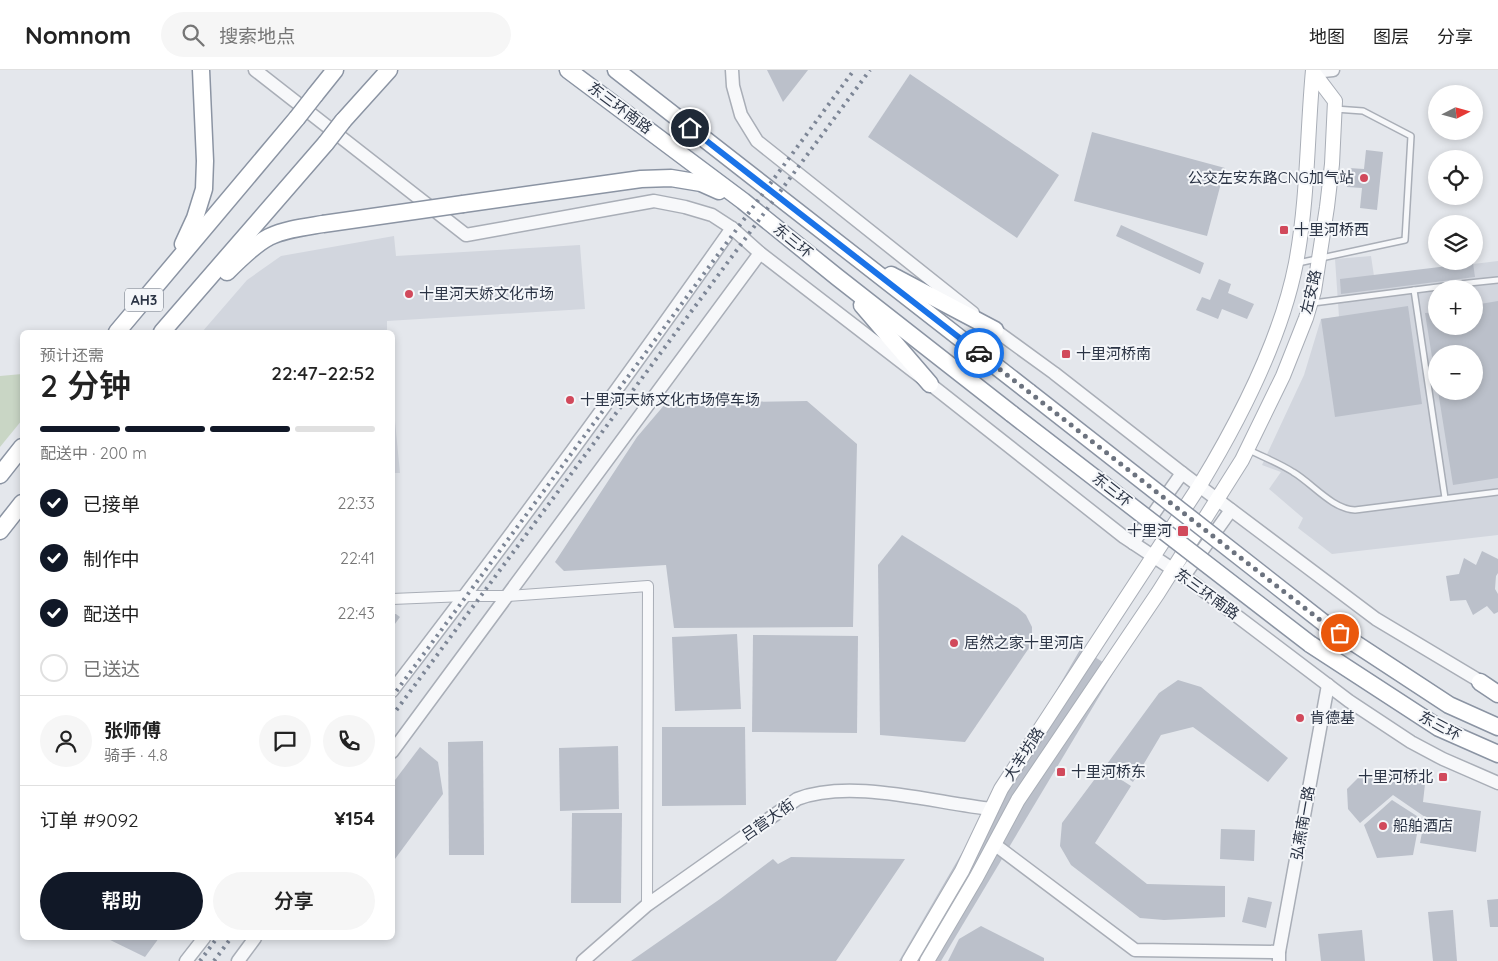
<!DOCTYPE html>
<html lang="zh">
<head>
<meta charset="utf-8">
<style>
  body { margin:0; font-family:Quicksand,"Noto Sans SC",sans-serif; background:#f6f6f6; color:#222; height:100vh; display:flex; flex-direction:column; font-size:19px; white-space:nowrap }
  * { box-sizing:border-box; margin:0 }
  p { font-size:16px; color:#767676 }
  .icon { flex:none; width:28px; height:28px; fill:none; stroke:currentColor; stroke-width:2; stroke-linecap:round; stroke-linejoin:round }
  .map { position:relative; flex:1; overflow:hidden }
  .panel { position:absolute; left:20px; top:260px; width:375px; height:610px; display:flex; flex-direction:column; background:#fff; border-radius:8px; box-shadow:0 2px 8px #0003 }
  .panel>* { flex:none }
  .needle { width:32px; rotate:84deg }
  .fabs { position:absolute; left:1428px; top:15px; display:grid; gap:10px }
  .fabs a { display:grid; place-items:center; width:55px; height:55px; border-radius:50%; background:#fff; box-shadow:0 2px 8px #0003; font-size:25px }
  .pin { position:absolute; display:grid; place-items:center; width:42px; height:42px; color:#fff; margin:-21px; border:2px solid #fff; border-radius:50%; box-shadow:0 1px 5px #0007 }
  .courier { position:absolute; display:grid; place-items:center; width:50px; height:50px; margin:-25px; border:4px solid #1a73e8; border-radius:50%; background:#fff; color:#222; box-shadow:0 1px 6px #0007 }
  .headline em { font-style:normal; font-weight:600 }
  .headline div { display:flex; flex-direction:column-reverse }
  .headline { display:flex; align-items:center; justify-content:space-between; height:85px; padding:0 20px }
  h1 { font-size:32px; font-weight:600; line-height:38px }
  .bar { display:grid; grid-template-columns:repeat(4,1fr); gap:8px 5px; align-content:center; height:60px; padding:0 20px }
  .bar i { height:6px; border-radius:4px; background:#e0e0e0 }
  .bar .active { background:#111827 }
  .bar p { grid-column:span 4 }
  .line { display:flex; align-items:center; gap:12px; padding:0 20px; border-top:1px solid #e0e0e0 }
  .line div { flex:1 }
  .round { display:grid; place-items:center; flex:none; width:52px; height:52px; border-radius:26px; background:#f6f6f6 }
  ol { padding:0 20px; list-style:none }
  li { display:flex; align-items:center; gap:15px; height:55px }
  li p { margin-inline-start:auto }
  li .icon { padding:5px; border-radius:50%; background:#111827; color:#fff; stroke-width:4 }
  li:last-child { color:#767676 }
  li i { width:28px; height:28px; border:2px solid #e0e0e0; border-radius:50% }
  .action { display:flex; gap:10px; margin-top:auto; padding:10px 20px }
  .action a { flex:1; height:58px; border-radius:30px; background:#111827; color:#fff; font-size:20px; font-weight:600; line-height:58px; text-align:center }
  .action a+a { background:#f6f6f6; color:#222 }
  header { display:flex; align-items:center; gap:30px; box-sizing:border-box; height:70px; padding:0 25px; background:#fff; border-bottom:1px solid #e0e0e0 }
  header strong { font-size:24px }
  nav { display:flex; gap:28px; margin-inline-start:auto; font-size:18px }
  .search { width:350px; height:45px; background:#f6f6f6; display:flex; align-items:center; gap:12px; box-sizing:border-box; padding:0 18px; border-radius:28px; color:#767676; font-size:19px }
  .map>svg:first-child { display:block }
  .built { fill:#d2d6de; fill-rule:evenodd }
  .green { fill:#c9d6c5 }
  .building { fill:#bbc0ca }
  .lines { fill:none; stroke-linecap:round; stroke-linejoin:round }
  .service-casing { stroke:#a9aeb7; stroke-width:8 }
  .minor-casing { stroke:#a9aeb7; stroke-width:12 }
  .tertiary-casing { stroke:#a9aeb7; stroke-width:15 }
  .secondary-casing { stroke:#a9aeb7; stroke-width:16 }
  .trunk-casing { stroke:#8b94a3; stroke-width:19 }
  .service { stroke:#f7f8fa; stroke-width:5 }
  .minor { stroke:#f7f8fa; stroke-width:10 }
  .tertiary { stroke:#f7f8fa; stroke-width:12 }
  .secondary { stroke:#fff; stroke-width:14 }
  .trunk { stroke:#fff; stroke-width:16 }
  .rail { stroke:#7d8696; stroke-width:4; stroke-dasharray:2.5 5; stroke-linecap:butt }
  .trunk-bridge-casing { stroke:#8b94a3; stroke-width:19; stroke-linecap:butt }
  .trunk-bridge { stroke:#fff; stroke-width:16 }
  .done { stroke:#6c737f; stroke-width:5; stroke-dasharray:0 9 }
  .route { stroke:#1a73e8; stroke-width:6 }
  .poi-dot { fill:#d1495b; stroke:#f4f6f9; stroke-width:2 }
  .labels { text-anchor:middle; stroke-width:4; stroke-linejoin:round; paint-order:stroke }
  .shield { fill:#f4f6f9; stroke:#676e7b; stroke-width:1 }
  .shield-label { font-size:14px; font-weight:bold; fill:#2b3445 }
  .street-label { font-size:15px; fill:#2b3445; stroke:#f4f6f9 }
  .poi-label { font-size:15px; fill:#2b3445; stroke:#f4f6f9; text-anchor:start }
</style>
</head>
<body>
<header>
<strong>Nomnom</strong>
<div class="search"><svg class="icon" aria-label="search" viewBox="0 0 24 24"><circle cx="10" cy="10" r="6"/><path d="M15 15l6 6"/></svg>搜索地点</div>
<nav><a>地图</a><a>图层</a><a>分享</a></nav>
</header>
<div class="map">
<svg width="1498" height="891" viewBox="0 0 1498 891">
  <rect width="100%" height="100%" fill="#e4e7ec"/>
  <g class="built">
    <polygon points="394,166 396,186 580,175 585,239 387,251 387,262 202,262 247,210 281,186"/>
    <path d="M1371 186 1374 206 1498 191V465L1332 484 1298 458 1303 448 1269 419 1281 402 1262 395 1304 305 1321 249 1339 247 1335 189ZM1436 219H1474V256H1436ZM1436 284H1474V321H1436Z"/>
    <polygon points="392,320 400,403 392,403"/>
  </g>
  <polygon class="green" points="22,304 22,350 0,377 0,306"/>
  <g class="building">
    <polygon points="767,0 808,0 783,32"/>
    <polygon points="910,4 1059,105 1017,168 868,67"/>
    <polygon points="1092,62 1225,98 1207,166 1074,131"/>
    <polygon points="1366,80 1383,82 1377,140 1360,138 1362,118 1347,117 1349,98 1364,99"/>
    <polygon points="1121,155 1204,193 1200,204 1116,166"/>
    <polygon points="1473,193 1475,207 1341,224 1340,209"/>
    <polygon points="1219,209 1231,214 1228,223 1254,234 1247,249 1222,239 1218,249 1196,240 1202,227 1210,230"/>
    <polygon points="1498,231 1498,408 1453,415 1438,321 1474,321 1474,284 1436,284 1435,306 1425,243 1436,242 1436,256 1474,256 1474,235"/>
    <polygon points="1408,236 1422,334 1335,347 1321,249"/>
    <polygon points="807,331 857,374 853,557 674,558 666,495 564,501 555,492 637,367 666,333"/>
    <polygon points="902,465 1018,538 1026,545 1032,557 1032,568 1029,578 965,672 880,665 878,495"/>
    <polygon points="1482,481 1498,489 1498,503 1496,506 1495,519 1498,524 1498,542 1494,544 1487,536 1473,545 1466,530 1450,531 1446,506 1459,504 1464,488 1476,495"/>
    <polygon points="392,544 396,544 400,547 392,558"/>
    <polygon points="737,564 741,639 675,641 672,567"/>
    <polygon points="753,565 858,566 857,663 752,662"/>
    <polygon points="1081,578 1115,600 941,891 899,891"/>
    <polygon points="1178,610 1201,617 1288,688 1268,712 1193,657 1161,665 1133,712 1107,694 1159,623"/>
    <polygon points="662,657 745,657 746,735 662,736"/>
    <polygon points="483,671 484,785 449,785 448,672"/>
    <polygon points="618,676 619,739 560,741 559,678"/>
    <polygon points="420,677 438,692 443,724 392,793 392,714"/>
    <polygon points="1103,698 1131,716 1095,773 1147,814 1225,816 1225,847 1164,850 1140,848 1071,795 1060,776 1062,753"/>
    <polygon points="1396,698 1425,714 1423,732 1481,741 1476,782 1420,773 1425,747 1393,725 1360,753 1348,739 1347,719 1365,701 1379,714"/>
    <polygon points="1392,730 1420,748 1413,785 1377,788 1364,755"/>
    <polygon points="572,743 622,743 621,833 571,833"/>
    <polygon points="1221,759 1255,760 1254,791 1220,789"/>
    <polygon points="791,787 905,789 836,891 631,891 720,829 773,789 778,794"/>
    <polygon points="1248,827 1272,832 1266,858 1242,852"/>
    <polygon points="1498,829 1498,857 1490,857 1487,830"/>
    <polygon points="1453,840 1457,891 1433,891 1428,842"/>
    <polygon points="981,856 1044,888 1044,891 948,891 959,869"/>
    <polygon points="1362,860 1365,891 1321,891 1318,864"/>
    <polygon points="106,868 159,868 145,887"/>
  </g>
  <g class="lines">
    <g class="service-casing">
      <g id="service">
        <polyline points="1298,193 1405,170 1411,66 1363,41 1335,39"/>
        <polyline points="1414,220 1445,428"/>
        <polyline points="1313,233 1469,213 1498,210"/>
        <path d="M1247 379C1263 387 1279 393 1293 402 1312 413 1332 439 1355 440L1498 422"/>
      </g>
    </g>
    <g class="minor-casing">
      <polyline id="minor" points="392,529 465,526 507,526 648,516 647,835"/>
    </g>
    <g class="tertiary-casing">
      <g id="tertiary">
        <polyline points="255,0 466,165 654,131 685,137 712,145 732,158 760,183 930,314 1124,467 1192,512 1349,631 1411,672 1443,689 1498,713"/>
        <polyline points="732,0 733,16 741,45 757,71 973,243"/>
        <polyline points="1313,2 1333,0"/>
        <polyline points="988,255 1054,303 1182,403 1376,549 1488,616"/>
        <polyline points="1133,473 1182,403"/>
        <polyline points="1184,506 1231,440"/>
        <path d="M392 621C509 469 622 314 732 158"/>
        <polyline points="392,682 760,183"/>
        <polyline points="994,774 1135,880 1279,882"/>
        <polyline points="186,891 204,868"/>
        <polyline points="238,891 255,868"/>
        <path d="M583 891 647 835 797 729C851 708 934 733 992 739"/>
        <polyline points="1279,891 1279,882 1328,615"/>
      </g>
    </g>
    <g class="secondary-casing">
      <g id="secondary">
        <path d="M909 891 962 801 1001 719 1200 415C1240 349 1281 270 1296 193 1308 129 1307 64 1313 0"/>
        <polyline points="927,891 976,808 1018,730 1158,523 1242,390 1283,306 1306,248 1314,221 1327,137 1332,94 1335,31 1313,2"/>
      </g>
    </g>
    <g class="trunk-casing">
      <g id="trunk">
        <polyline points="568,0 743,131 837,207 1012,344"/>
        <polyline points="616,0 1029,322"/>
        <polyline points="315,25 335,0"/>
        <polyline points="343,51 389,0"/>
        <polyline points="463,134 641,109 671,108 701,113 719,121"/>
        <polyline points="183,174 195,148 204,119 205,91 201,0"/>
        <path d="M227 202C237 192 257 173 269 167 286 159 305 157 323 154"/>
        <polyline points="891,205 995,260"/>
        <polyline points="862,235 930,314"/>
        <polyline points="117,262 297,48"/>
        <polyline points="162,262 326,73"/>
        <polyline points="0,405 22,377"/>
        <polyline points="0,461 22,433"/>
        <polyline points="1324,553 1449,635 1498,657"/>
        <polyline points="1310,574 1439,658 1498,684"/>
        <polyline points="1480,612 1498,624"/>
      </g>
    </g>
    <use href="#service" class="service"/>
    <use href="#minor" class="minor"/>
    <use href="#tertiary" class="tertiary"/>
    <use href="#secondary" class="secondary"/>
    <use href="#trunk" class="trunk"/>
    <g class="rail">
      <polyline points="392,627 854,0"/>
      <polyline points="392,646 870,0"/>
      <polyline points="200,891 217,868"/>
      <polyline points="214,891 231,868"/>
    </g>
    <g class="trunk-bridge-casing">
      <g id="trunk-bridge">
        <polyline points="297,48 315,25"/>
        <polyline points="326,73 343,51"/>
        <polyline points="323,154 463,134"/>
        <polyline points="1029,322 1324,553"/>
        <polyline points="1012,344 1310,574"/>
      </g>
    </g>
    <use href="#trunk-bridge" class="trunk-bridge"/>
  </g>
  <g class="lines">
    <polyline class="done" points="979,283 1324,553 1340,563"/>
    <polyline class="route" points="690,58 979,283"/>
  </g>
  <g class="poi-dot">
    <circle cx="1364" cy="108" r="5"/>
    <rect x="1279" y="155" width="10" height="10" rx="2.5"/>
    <circle cx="409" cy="224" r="5"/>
    <rect x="1061" y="279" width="10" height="10" rx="2.5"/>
    <circle cx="570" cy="330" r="5"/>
    <rect x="1177" y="455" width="12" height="12" rx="2.5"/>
    <circle cx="954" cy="573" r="5"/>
    <circle cx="1300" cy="648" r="5"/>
    <rect x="1056" y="697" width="10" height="10" rx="2.5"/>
    <rect x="1438" y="702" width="10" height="10" rx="2.5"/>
    <circle cx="1383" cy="756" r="5"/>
  </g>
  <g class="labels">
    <rect class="shield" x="125" y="218.5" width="38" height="23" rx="4"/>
    <g class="shield-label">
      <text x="144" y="235">AH3</text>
    </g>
    <g class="street-label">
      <text transform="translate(620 38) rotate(37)" y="5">东三环南路</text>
      <text transform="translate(793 171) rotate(39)" y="5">东三环</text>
      <text transform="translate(1311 222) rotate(-77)" y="5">左安路</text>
      <text transform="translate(1112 420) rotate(38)" y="5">东三环</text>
      <text transform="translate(1207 524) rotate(36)" y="5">东三环南路</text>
      <text transform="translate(1440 656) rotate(28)" y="5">东三环</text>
      <text transform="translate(1024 684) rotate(-57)" y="5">大羊坊路</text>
      <text transform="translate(768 750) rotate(-35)" y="5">吕营大街</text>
      <text transform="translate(1303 753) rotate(-80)" y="5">弘燕南一路</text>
    </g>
    <g class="poi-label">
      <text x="1354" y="113" text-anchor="end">公交左安东路CNG加气站</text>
      <text x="1294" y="165">十里河桥西</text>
      <text x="419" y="229">十里河天娇文化市场</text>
      <text x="1076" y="289">十里河桥南</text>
      <text x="580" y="335">十里河天娇文化市场停车场</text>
      <text x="1172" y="466" text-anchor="end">十里河</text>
      <text x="964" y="578">居然之家十里河店</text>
      <text x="1310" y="653">肯德基</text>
      <text x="1071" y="707">十里河桥东</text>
      <text x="1433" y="712" text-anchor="end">十里河桥北</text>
      <text x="1393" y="761">船舶酒店</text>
    </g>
  </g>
</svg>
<div class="fabs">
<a><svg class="needle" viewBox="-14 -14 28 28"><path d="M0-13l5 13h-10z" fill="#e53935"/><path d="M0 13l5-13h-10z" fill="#767676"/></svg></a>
<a><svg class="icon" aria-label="locate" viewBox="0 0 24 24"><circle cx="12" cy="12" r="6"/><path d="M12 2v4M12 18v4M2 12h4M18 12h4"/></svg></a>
<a><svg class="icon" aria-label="layers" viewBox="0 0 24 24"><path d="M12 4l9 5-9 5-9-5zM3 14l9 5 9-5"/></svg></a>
<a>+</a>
<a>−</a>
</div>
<div class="pin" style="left:1340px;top:563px;background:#ea580c"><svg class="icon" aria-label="bag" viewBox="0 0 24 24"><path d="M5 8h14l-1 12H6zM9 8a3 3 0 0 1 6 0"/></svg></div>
<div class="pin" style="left:690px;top:58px;background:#1f2937"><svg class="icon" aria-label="home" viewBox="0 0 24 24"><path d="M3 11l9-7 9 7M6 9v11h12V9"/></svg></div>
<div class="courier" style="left:979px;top:283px"><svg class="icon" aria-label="car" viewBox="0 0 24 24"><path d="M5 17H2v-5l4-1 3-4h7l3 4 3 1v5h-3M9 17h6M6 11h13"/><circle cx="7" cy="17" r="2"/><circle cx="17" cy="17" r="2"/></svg></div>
<section class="panel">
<div class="headline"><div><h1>2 分钟</h1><p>预计还需</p></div><em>22:47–22:52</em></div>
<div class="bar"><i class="active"></i><i class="active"></i><i class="active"></i><i></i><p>配送中 · 200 m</p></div>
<ol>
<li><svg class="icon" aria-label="check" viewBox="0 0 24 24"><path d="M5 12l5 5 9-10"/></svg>已接单<p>22:33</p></li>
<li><svg class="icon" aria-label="check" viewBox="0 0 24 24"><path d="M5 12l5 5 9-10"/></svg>制作中<p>22:41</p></li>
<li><svg class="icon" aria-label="check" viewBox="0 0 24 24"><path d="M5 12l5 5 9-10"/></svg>配送中<p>22:43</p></li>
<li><i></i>已送达</li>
</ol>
<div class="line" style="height:90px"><a class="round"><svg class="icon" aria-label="person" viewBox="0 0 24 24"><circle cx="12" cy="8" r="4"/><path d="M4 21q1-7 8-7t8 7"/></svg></a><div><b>张师傅</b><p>骑手 · 4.8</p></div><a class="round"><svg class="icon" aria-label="chat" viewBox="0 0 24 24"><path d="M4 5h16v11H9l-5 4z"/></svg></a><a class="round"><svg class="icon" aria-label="phone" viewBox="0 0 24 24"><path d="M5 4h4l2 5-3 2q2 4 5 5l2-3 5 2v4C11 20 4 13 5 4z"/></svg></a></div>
<div class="line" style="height:65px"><div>订单 #9092</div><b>¥154</b></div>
<div class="action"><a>帮助</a><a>分享</a></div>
</section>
</div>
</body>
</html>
